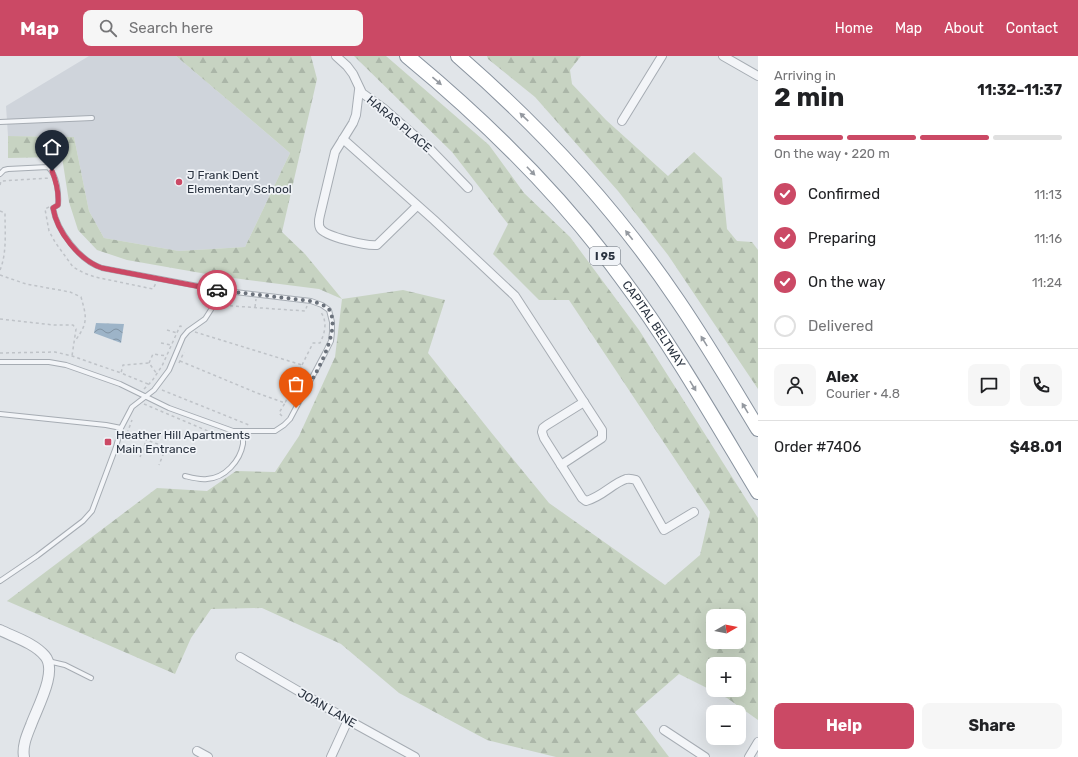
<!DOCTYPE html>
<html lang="en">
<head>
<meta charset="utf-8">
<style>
  body { margin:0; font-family:Rubik,sans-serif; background:#f6f6f6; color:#202124; height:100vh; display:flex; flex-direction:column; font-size:15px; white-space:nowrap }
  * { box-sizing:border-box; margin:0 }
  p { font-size:13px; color:#757577 }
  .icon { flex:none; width:22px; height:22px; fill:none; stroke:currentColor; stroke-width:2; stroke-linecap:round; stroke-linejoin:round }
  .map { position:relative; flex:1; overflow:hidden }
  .sheet { display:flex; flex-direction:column; background:#fff; width:320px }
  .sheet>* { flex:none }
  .needle { width:26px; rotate:81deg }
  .buttons { position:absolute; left:706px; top:553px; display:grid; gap:8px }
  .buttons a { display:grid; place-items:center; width:40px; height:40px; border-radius:8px; background:#fff; box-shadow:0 4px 16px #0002; font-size:20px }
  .pin { position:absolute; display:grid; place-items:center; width:34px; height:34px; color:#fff; margin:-41px -17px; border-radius:50% 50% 50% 0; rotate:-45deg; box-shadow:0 0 4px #0007 }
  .pin .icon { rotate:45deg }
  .courier { position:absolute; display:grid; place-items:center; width:40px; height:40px; margin:-20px; border:3px solid #cb4965; border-radius:50%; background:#fff; color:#222; box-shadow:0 1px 5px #0007 }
  .overview em { font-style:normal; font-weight:700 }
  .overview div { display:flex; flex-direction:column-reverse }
  .overview { display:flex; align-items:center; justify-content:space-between; height:68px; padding:0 16px }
  h1 { font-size:26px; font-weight:700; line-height:30px }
  .bar { display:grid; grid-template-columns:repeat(4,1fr); gap:6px 4px; align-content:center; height:48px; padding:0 16px }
  .bar i { height:5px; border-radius:3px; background:#e0e0e0 }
  .bar .selected { background:#cb4965 }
  .bar p { grid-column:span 4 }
  .line { display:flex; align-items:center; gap:10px; padding:0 16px; border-top:1px solid #e0e0e0 }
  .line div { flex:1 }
  .round { display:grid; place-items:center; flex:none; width:42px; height:42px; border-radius:8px; background:#f6f6f6 }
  ol { padding:0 16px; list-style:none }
  li { display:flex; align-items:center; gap:12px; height:44px }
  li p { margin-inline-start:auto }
  li .icon { padding:4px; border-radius:50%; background:#cb4965; color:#fff; stroke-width:4 }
  li:last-child { color:#757577 }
  li i { width:22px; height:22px; border:2px solid #e0e0e0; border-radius:50% }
  .primary-button { display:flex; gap:8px; margin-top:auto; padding:8px 16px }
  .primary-button a { flex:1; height:46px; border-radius:8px; background:#cb4965; color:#fff; font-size:16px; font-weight:700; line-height:46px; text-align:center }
  .primary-button a+a { background:#f6f6f6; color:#202124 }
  header { display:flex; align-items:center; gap:24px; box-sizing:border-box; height:56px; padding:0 20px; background:#cb4965; color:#fff }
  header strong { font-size:19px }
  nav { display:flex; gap:22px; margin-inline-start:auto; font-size:14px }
  .search { width:280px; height:36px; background:#f6f6f6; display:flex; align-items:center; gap:10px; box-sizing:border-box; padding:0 14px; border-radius:8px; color:#757577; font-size:15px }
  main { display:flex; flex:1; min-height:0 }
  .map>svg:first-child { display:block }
  .built { fill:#cfd4db }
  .forest { fill:url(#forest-firs); fill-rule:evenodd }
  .water { fill:url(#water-waves) }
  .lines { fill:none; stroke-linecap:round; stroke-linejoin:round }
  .service-casing { stroke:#a6acb3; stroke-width:6 }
  .minor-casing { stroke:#a6acb3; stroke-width:10 }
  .tertiary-casing { stroke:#a6acb3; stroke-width:12 }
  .motorway-casing { stroke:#89939f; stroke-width:16 }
  .path { stroke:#bfc3c8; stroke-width:1.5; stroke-dasharray:3 3; stroke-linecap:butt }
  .service { stroke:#f3f5f8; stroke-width:4 }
  .minor { stroke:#f3f5f8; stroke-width:8 }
  .tertiary { stroke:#f3f5f8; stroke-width:10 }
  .motorway { stroke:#fff; stroke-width:14 }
  .oneway { fill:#9499a0 }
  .done { stroke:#6a717b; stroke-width:4; stroke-dasharray:0 7.2 }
  .route { stroke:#cb4965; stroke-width:5 }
  .poi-dot { fill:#cb4965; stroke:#f0f3f7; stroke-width:1.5 }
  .labels { text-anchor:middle; stroke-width:3.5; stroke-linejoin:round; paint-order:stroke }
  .shield { fill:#f0f3f7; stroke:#656d77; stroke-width:1 }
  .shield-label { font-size:11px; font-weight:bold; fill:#2a3340 }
  .street-label { font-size:12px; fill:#2a3340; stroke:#f0f3f7 }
  .poi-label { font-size:12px; fill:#2a3340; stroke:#f0f3f7; text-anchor:start }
</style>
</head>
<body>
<header>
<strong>Map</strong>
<div class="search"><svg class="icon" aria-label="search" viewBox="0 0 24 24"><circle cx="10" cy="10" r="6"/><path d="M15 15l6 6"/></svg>Search here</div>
<nav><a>Home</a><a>Map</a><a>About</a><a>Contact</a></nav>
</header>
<main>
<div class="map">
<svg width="758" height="701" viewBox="0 0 758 701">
  <defs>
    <pattern id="forest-firs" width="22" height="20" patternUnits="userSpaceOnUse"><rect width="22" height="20" fill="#c7d3c2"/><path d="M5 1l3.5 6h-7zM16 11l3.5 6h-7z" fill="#abb6a8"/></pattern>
    <pattern id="water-waves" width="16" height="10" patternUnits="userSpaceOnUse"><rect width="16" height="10" fill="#9db4c8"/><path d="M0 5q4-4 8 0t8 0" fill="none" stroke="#8093a4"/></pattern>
  </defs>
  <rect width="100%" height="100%" fill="#e1e5e9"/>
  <polygon class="built" points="89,0 176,0 290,97 245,191 179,195 104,182 89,155 74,81 8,80 6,50"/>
  <g class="forest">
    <path d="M176 0H311L317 23 282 176 305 198 342 243 403 234 445 244 428 297 490 375 549 447 665 529 700 499 710 456 569 244H539L493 198 508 168 452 96 354 0H386L489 89 524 137 570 181 639 274 758 462V664L727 642 679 618 635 656 669 701H556L487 684 399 637 341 588 262 552 211 553 191 582 175 618 7 545 157 432 207 435 236 415 275 416 299 380 335 301 342 243 319 233 218 220 127 204 97 194 78 174 69 146 62 101 8 102V80L74 81 89 155 104 182 179 195 245 191 290 97ZM713 560H739V586H713ZM713 608H739V634H713Z"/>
    <polygon points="487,0 581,0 570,14 572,28 606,64 668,120 694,96 722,122 727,173 737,185 752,186 758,194 758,333 668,199 618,135 535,41 488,3"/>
  </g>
  <polygon class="water" points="96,267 124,268 121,287 94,277"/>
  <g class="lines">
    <g class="service-casing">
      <g id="service">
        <polyline points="0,66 92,62"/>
        <path d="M0 118 4 114 8 113 48 111C57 119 59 137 58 149L53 152C57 175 80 205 102 212L203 231 210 233 214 239V246L212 252 205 263 188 275 183 281 169 314 154 334 132 351 121 372 116 391 92 455 83 465 37 500 0 525"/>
        <polyline points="0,306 49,306 66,309 120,328 169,352 233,375 275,375 284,369 290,363 325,297 331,285 332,276 332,266 329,254 322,249 311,245 210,233"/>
        <polyline points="0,358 106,369 121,372"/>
        <path d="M185 420C193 422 200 424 207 423 225 422 240 405 243 388 243 384 243 379 243 375"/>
        <polyline points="48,605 65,609 91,622"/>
      </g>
    </g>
    <g class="minor-casing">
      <g id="minor">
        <polyline points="336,0 347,10 353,18 362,37 383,52 431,94 468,132"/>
        <polyline points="723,0 758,20"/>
        <path d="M359 34 356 59 353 67 335 96 320 159C319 163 318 168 320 172 325 181 367 190 377 189L417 150"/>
        <polyline points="622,65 662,0"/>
        <polyline points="343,83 434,164 515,240 602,374 602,382 561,409"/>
        <path d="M584 346 547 369 543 372 542 376 544 382 582 442 586 445C602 441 613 427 626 423 630 422 633 423 636 424L664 474 694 456"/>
        <polyline points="240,601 348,664 415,701"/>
        <polyline points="664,674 705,701"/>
        <polyline points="197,695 208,701"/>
        <polyline points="331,701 348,664"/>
        <polyline points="749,701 758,686"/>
      </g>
    </g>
    <g class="tertiary-casing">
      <path id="tertiary" d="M0 574C14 581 34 587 45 600 58 615 37 652 31 669 27 679 22 690 24 701"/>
    </g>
    <g class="motorway-casing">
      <g id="motorway">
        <path id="s1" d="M407 0C487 66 560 138 621 221 672 289 714 363 758 436"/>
        <path d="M458 0C541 72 616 153 678 245 706 286 732 330 758 373"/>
      </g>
    </g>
    <g class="path">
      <polyline points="0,129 1,125 50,122"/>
      <polyline points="49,151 45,153 49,175 55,186 73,211 84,217 95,221 153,233 156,227"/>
      <path d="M0 155 5 157C5 176 7 197 0 214"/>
      <path d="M0 219 26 228 70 236 81 241C87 262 88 267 75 285"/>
      <polyline points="218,249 305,255 307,250"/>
      <polyline points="255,251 256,243"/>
      <polyline points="0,263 54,269 73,269 76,273 72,300"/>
      <polyline points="167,274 177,277"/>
      <polyline points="195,276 302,309 285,347"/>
      <polyline points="161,287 171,289"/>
      <polyline points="0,297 55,296 72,300 121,317"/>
      <polyline points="180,305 257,337 285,347 279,357 283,361"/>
      <polyline points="149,307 153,298 167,300"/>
      <polyline points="179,307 184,296"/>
      <path d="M302 309 313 287H320C325 277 328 265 320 255"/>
      <polyline points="148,328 121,317 123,309 149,307 157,318"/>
      <polyline points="144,333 152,325 162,310 180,270 184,271"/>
      <polyline points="162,334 249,369"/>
      <polyline points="144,348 229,384"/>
      <polyline points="127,377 166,391 159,409"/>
      <polyline points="125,383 132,364"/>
      <polyline points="140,401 148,380"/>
    </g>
    <use href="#service" class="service"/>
    <use href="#minor" class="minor"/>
    <use href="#tertiary" class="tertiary"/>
    <use href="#motorway" class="motorway"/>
  </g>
  <defs><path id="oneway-solid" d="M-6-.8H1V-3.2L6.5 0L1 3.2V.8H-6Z"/></defs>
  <g class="oneway">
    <use href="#oneway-solid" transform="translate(437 25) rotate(40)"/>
    <use href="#oneway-solid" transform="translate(524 61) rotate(-136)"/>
    <use href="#oneway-solid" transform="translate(531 115) rotate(46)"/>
    <use href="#oneway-solid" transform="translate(629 179) rotate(-128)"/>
    <use href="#oneway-solid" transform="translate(704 285) rotate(-122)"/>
    <use href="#oneway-solid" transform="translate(693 330) rotate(59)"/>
    <use href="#oneway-solid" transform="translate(745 352) rotate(-121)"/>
  </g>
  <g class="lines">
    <path class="done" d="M217 234 311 245C317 247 327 249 330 255 342 280 308 330 296 352"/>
    <path class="route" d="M52 115C56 125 59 138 58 149L53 152C57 176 79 204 102 212L217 234"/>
  </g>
  <g class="poi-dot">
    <circle cx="179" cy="126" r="4"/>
    <rect x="104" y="382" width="8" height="8" rx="2"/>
  </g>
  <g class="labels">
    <rect class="shield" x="590" y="191" width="30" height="18" rx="3"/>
    <g class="shield-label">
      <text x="605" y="204">I 95</text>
    </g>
    <g class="street-label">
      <text transform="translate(399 68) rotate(40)" y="4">HARAS PLACE</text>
      <text dy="4" stroke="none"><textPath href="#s1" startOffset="366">CAPITAL BELTWAY</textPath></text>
      <text transform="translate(327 652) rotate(30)" y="4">JOAN LANE</text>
    </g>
    <g class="poi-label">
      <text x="187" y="123">J Frank Dent<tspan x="187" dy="14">Elementary School</tspan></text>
      <text x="116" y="383">Heather Hill Apartments<tspan x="116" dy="14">Main Entrance</tspan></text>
    </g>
  </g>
</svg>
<div class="buttons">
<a><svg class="needle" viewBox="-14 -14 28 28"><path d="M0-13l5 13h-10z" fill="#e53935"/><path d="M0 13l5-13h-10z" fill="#757577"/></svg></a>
<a>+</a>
<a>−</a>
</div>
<div class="pin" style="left:296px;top:352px;background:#ea580c"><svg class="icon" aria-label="bag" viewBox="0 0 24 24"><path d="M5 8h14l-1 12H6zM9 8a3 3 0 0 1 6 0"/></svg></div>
<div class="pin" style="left:52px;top:115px;background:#1f2937"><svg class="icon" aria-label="home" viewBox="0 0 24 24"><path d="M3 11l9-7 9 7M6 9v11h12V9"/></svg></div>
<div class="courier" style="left:217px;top:234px"><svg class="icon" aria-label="car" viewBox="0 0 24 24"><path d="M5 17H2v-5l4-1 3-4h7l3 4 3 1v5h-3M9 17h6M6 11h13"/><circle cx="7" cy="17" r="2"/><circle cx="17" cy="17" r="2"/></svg></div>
</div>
<section class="sheet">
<div class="overview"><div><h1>2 min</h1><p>Arriving in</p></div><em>11:32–11:37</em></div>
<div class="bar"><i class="selected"></i><i class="selected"></i><i class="selected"></i><i></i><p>On the way · 220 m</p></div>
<ol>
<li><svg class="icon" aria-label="check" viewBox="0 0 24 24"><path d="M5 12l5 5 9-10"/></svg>Confirmed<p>11:13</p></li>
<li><svg class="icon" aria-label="check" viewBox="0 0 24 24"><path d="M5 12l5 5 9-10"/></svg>Preparing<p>11:16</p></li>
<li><svg class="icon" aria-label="check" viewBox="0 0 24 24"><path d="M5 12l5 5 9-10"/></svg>On the way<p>11:24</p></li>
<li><i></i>Delivered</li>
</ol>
<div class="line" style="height:72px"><a class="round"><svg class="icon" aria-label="person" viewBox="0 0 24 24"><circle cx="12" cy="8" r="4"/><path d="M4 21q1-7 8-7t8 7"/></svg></a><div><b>Alex</b><p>Courier · 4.8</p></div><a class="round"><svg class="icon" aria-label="chat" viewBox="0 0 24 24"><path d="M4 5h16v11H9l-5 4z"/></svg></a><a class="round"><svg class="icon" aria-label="phone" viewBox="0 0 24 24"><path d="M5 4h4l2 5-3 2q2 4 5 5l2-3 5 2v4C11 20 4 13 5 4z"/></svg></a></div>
<div class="line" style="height:52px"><div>Order #7406</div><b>$48.01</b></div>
<div class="primary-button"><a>Help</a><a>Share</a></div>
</section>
</main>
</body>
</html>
